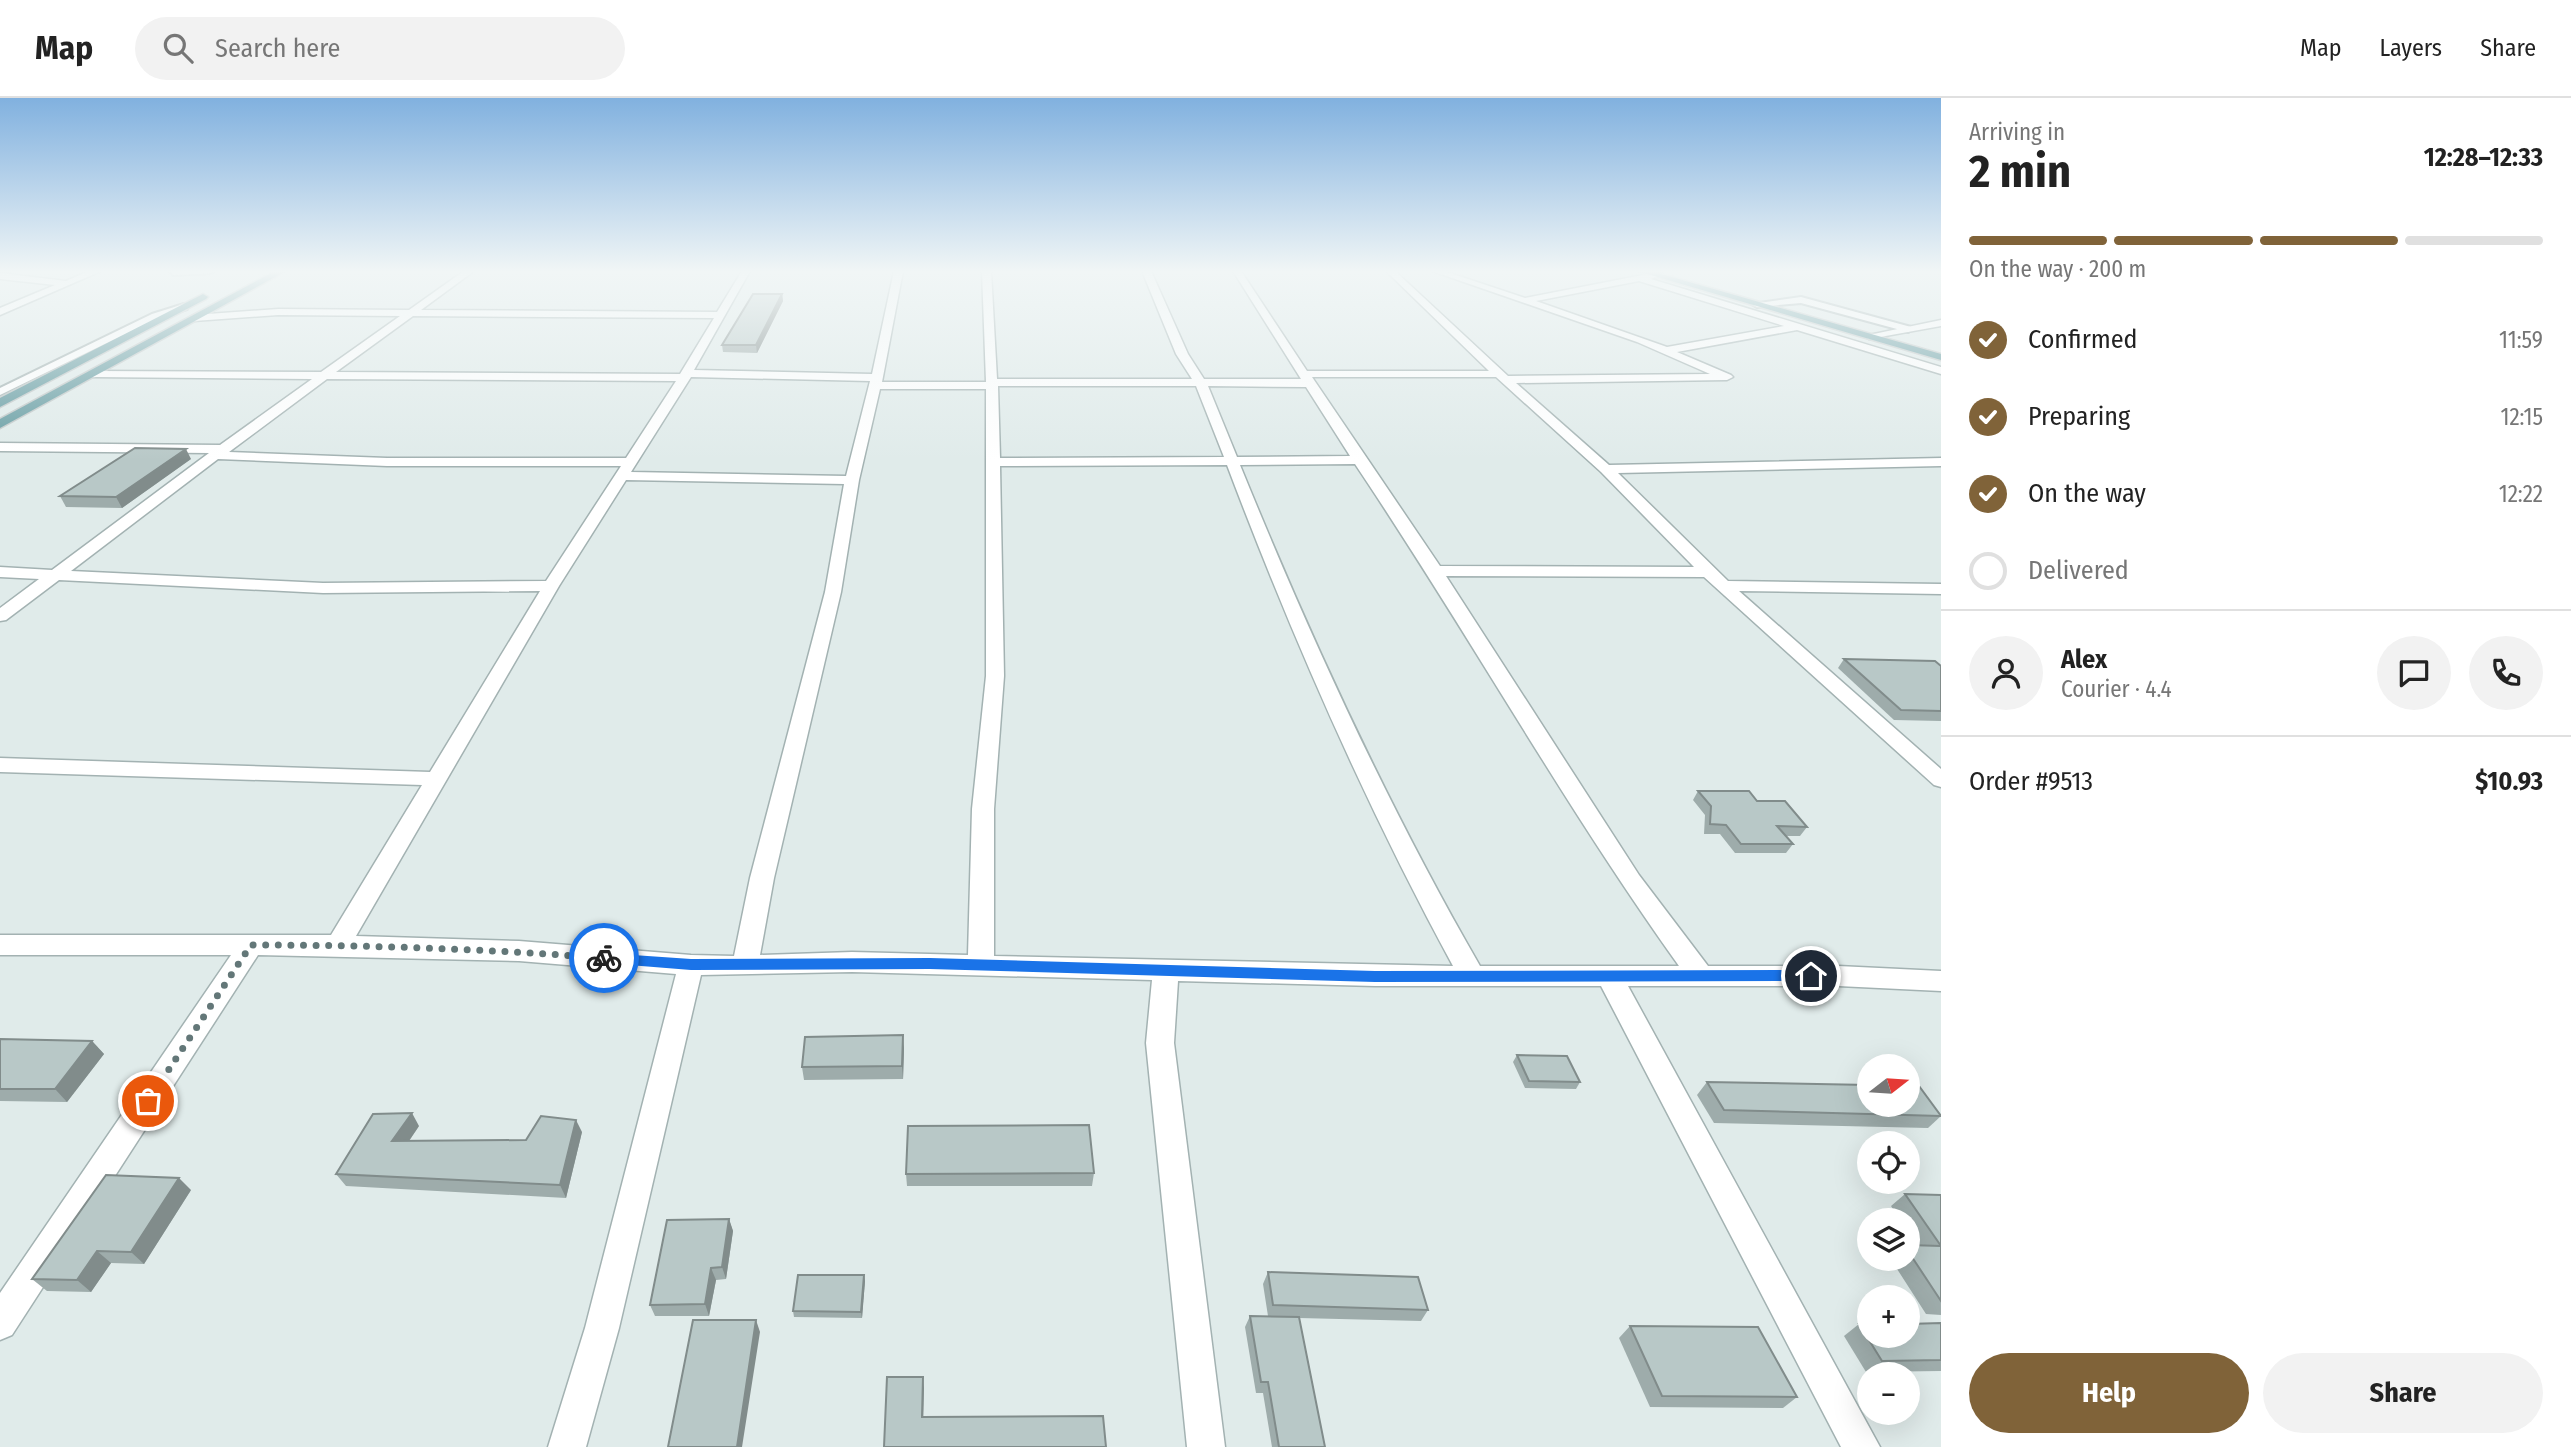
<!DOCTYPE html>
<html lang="en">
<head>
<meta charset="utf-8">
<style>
  body { margin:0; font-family:"Fira Sans Condensed",sans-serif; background:#f2f2f2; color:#222; height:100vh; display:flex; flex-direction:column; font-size:26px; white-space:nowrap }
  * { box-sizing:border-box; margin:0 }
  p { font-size:23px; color:#767676 }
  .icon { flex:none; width:38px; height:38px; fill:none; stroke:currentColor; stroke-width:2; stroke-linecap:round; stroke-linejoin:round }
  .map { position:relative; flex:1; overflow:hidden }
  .details { display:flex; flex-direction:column; background:#fff; width:630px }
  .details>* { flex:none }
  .needle { width:46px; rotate:73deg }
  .fabs { position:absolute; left:1857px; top:956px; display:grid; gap:14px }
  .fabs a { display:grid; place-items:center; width:63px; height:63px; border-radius:50%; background:#fff; box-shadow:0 7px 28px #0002; font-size:35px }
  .pin { position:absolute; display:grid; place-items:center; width:60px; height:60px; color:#fff; margin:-30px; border:4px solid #fff; border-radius:50%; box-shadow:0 2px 7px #0007 }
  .courier { position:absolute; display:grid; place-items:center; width:70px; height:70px; margin:-35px; border:5px solid #1a73e8; border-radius:50%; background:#fff; color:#222; box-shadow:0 2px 9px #0007 }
  .summary em { font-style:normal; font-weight:700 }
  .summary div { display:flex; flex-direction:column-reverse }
  .summary { display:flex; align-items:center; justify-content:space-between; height:119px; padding:0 28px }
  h1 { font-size:46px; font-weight:700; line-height:52px }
  .bar { display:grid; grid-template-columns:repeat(4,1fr); gap:10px 7px; align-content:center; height:84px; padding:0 28px }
  .bar i { height:9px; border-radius:5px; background:#e0e0e0 }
  .bar .on { background:#806339 }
  .bar p { grid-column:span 4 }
  .line { display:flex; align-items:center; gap:18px; padding:0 28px; border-top:2px solid #e0e0e0 }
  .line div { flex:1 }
  .round { display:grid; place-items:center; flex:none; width:74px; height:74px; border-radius:37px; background:#f2f2f2 }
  ol { padding:0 28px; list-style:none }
  li { display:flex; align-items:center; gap:21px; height:77px }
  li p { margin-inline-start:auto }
  li .icon { padding:7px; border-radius:50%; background:#806339; color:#fff; stroke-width:4 }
  li:last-child { color:#767676 }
  li i { width:38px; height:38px; border:4px solid #e0e0e0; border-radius:50% }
  .cta { display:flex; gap:14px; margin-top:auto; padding:14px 28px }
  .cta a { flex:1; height:80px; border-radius:42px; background:#806339; color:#fff; font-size:28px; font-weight:700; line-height:80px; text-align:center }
  .cta a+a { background:#f2f2f2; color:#222 }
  header { display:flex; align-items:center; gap:42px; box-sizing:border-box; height:98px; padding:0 35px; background:#fff; border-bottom:2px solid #e0e0e0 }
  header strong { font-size:33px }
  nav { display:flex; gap:38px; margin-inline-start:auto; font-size:24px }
  .search { width:490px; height:63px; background:#f2f2f2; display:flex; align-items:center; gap:18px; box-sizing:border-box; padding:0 24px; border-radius:38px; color:#767676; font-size:26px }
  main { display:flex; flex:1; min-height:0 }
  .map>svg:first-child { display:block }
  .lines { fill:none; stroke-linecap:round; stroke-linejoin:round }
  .lane-casing { stroke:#a3b2b2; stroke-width:4 }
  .street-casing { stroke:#a3b2b2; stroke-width:3 }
  .primary-casing { stroke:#c1c8c8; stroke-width:3 }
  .lane { fill:#fff; fill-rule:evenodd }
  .street { fill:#fff; fill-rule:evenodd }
  .primary { fill:#649ba1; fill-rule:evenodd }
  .wall { fill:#9eacab }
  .shaded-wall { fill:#818c8b }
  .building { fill:#b8c8c7; stroke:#818c8b; stroke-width:2 }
  .route { fill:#1a73e8 }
  .done { stroke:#637778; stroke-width:7; stroke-dasharray:0 12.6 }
</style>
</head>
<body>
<header>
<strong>Map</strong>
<div class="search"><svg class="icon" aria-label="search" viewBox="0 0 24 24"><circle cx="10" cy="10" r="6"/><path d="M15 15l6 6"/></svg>Search here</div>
<nav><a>Map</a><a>Layers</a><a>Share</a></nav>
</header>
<main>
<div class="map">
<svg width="1941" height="1349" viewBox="0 0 1941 1349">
  <rect width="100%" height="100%" fill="#e0ebea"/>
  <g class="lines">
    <g class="lane-casing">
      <g id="lane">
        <polygon points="170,173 215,173 211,175 173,177"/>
        <polygon points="1801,199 1911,229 1913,231 1908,234 1801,205 1757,209 1752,206"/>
        <polygon points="184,206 187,207 187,211 158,220 0,297 0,290 152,216"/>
      </g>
    </g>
    <g class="street-casing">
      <g id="street">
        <polygon points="89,173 101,173 0,217 0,210 55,187 0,181 0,175 66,183"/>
        <path d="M464 173H474L421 212 717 214 742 173H750L694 272 872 276 894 173H903L882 284H986L982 173H991L997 281H1192L1176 256 1142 173H1151L1188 256 1204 281H1301L1233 173H1241L1307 273H1489L1386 173H1395L1508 278 1710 276 1637 244 1432 173H1444L1525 200 1653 175 1658 178 1651 181 1941 269V276L1797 232 1677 254 1731 277 1733 279 1727 282 1516 285 1609 367 1941 360V368L1618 375 1728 483 1941 486V496L1739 493 1941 671V689L1934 687 1704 479 1446 478 1639 777 1708 868H1838L1941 873V893L1838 888H1628L1880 1349H1841L1601 888H1375L1178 883 1174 945 1225 1349H1187L1146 945 1152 882 852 874 701 877 619 1230 586 1349H548L585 1230 676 876 519 863 258 857 12 1237 0 1242V1195L231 857H0V837H331L422 687 0 674V660L430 674 540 493 323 495 59 482 6 522 0 523V510L39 481 0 479V469L52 472 209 355 0 353V345L220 347 312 281 92 279 86 276 92 273 321 274 400 218 278 217 194 223 189 220 194 217 278 211 409 212ZM1639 183 1784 228 1667 249 1536 203ZM413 218 714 220 680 276 336 274ZM691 279 870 283 846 378 631 374ZM1312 279H1496L1601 374 1694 469 1440 468ZM327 281 676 283 626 360H387L229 354ZM998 288H1196L1224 359 1000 360ZM1208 288 1306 289 1350 358 1237 359ZM880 291H986V578L972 711 968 857 852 854 760 857 774 780 841 494 859 382ZM218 361 387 368H621L546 483 323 485 71 473ZM1355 366C1466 531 1563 706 1679 868H1480C1387 707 1310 539 1240 367ZM1227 367C1292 539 1365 706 1453 868L994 858V711L1004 578 1000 368ZM626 382 844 386 825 494 750 780 734 858 691 857 519 843 356 838 559 488Z"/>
        <polygon points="1941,222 1941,228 1869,241 1864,238"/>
      </g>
    </g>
    <g class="primary-casing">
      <g id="primary">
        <polygon points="275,173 286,173 0,330 0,321"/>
        <polygon points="1637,173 1651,173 1941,256 1941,262"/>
        <polygon points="203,196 208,199 206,201 0,309 0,300"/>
      </g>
    </g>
    <use href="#lane" class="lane"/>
    <use href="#street" class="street"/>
    <use href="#primary" class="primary"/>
  </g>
  <g class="wall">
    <polygon points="782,196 783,203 757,255 723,254 722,247"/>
    <polygon points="191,361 122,410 66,409 60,398"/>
    <polygon points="1844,561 1941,568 1941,623 1894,622 1838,570"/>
    <polygon points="1698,693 1757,703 1807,729 1800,738 1786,738 1793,746 1786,755 1735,755 1720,736 1704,736 1705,717 1693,702"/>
    <polygon points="0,941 92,943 104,956 67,1004 0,1003"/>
    <polygon points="904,950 903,981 804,982 802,969"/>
    <polygon points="1517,957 1580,984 1576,991 1525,990 1513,964"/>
    <polygon points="1707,984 1941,1018 1928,1030 1714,1025 1697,997"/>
    <polygon points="419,1028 409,1043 526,1042 582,1034 566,1100 346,1088 336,1076"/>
    <polygon points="1094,1075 1092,1088 907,1088 906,1076"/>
    <polygon points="191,1092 144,1166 111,1165 91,1194 47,1193 32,1181"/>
    <polygon points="1905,1096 1941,1097 1941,1217 1926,1216 1890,1160 1908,1160 1908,1147 1917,1148 1908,1133 1908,1122 1900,1122 1891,1108"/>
    <polygon points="729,1121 733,1133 726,1181 716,1182 709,1218 655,1218 650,1207"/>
    <polygon points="1268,1174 1428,1212 1421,1223 1299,1220 1325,1349 1272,1349 1263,1295 1256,1295 1245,1229 1250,1218 1268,1218 1263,1186"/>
    <polygon points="864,1177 865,1183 862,1220 794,1219 793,1213"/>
    <polygon points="1941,1225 1941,1273 1866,1274 1844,1238 1859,1226"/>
    <polygon points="1630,1228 1797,1299 1783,1310 1650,1309 1619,1240"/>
  </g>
  <g class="shaded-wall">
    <polygon points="782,196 783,203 757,255 756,247"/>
    <polygon points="186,351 191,361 122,410 116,399"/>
    <polygon points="903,937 904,950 903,981 902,968"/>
    <polygon points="92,943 104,956 67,1004 55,991"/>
    <polygon points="412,1015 419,1028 400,1056 392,1043"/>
    <polygon points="576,1022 582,1034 566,1100 560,1087"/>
    <polygon points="179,1080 191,1092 144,1166 131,1154"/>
    <polygon points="729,1121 733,1133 726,1181 722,1169"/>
    <polygon points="97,1153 111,1165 91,1194 77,1182"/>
    <polygon points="711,1170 716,1182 709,1218 705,1206"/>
    <polygon points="864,1177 865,1183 862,1220 861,1214"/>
    <polygon points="756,1222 760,1234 742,1349 737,1349"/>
    <polygon points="923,1279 924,1290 923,1330 922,1319"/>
  </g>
  <g class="building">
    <polygon points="753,196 782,196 756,247 722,247"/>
    <polygon points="135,350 186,351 116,399 60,398"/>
    <polygon points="1844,561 1935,563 1941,568 1941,613 1901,612"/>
    <polygon points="1698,693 1749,693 1757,703 1785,703 1807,729 1777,728 1793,746 1741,746 1726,727 1710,726 1711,708"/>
    <polygon points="903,937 902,968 802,969 805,939"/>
    <polygon points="0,941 92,943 55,991 0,991"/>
    <polygon points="1517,957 1567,958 1580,984 1529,983"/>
    <polygon points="1707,984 1869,987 1869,1006 1908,1006 1908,988 1919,988 1941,1018 1724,1012"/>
    <polygon points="412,1015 392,1043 526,1042 541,1018 576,1022 560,1087 336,1076 373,1016"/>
    <polygon points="1089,1027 1094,1075 906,1076 908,1028"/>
    <polygon points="106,1077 179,1080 131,1154 97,1153 77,1182 32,1181"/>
    <polygon points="1905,1096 1941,1097 1941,1203 1908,1153 1908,1147 1941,1148"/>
    <polygon points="729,1121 722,1169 711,1170 705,1206 650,1207 667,1122"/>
    <polygon points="1268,1174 1418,1179 1428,1212 1273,1207"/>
    <polygon points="798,1177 864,1177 861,1214 793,1213"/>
    <polygon points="1250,1218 1299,1219 1325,1349 1279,1349 1268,1284 1261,1284"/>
    <polygon points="693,1222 756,1222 737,1349 668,1349"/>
    <polygon points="1941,1225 1941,1262 1882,1263 1859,1226 1869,1226 1869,1237 1908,1237 1908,1226"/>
    <polygon points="1630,1228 1758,1229 1797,1299 1662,1298"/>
    <polygon points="887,1279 923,1279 922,1319 1103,1318 1106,1349 884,1349"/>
  </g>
  <linearGradient id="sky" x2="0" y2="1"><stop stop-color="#81b1df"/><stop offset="0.48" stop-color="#f1f6f6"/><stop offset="1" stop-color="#f1f6f6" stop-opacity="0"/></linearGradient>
  <rect width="1941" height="362" fill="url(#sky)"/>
  <polygon class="route" points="604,855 691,861 930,860 1375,873 1811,872 1818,878 1811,883 1375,884 930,871 691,872 604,865 597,860"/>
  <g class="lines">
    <path class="done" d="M148 1003 251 847C369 847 486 851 604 860"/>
  </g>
</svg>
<div class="fabs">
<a><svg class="needle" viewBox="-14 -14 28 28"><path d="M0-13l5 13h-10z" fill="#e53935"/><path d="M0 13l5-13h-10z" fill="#767676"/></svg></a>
<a><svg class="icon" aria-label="locate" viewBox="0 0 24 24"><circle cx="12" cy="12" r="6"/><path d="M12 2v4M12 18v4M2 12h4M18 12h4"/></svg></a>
<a><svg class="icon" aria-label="layers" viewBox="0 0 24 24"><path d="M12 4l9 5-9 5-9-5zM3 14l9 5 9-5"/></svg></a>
<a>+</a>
<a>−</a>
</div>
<div class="pin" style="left:148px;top:1003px;background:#ea580c"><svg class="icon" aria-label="bag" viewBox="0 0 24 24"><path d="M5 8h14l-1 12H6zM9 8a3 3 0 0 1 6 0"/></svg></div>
<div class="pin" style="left:1811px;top:878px;background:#1f2937"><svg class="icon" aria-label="home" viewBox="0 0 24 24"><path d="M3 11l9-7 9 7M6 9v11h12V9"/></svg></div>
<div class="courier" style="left:604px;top:860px"><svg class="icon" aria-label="bike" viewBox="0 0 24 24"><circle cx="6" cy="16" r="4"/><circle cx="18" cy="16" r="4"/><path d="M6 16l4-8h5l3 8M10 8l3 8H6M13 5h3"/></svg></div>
</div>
<section class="details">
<div class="summary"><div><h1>2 min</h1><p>Arriving in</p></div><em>12:28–12:33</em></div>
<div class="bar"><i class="on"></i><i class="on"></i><i class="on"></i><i></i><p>On the way · 200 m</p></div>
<ol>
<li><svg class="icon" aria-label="check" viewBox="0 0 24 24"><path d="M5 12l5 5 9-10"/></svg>Confirmed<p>11:59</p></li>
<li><svg class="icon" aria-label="check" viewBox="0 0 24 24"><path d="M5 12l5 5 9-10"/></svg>Preparing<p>12:15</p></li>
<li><svg class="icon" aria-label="check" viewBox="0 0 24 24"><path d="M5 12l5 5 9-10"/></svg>On the way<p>12:22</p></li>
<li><i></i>Delivered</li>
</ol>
<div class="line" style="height:126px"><a class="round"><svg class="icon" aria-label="person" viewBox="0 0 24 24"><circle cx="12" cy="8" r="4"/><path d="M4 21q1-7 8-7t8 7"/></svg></a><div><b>Alex</b><p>Courier · 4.4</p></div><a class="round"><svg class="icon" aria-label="chat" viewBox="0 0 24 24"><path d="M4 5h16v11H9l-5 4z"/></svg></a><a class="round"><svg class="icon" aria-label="phone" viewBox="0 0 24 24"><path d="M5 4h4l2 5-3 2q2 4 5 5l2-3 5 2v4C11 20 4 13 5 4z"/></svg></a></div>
<div class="line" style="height:91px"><div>Order #9513</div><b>$10.93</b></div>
<div class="cta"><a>Help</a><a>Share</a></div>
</section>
</main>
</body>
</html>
